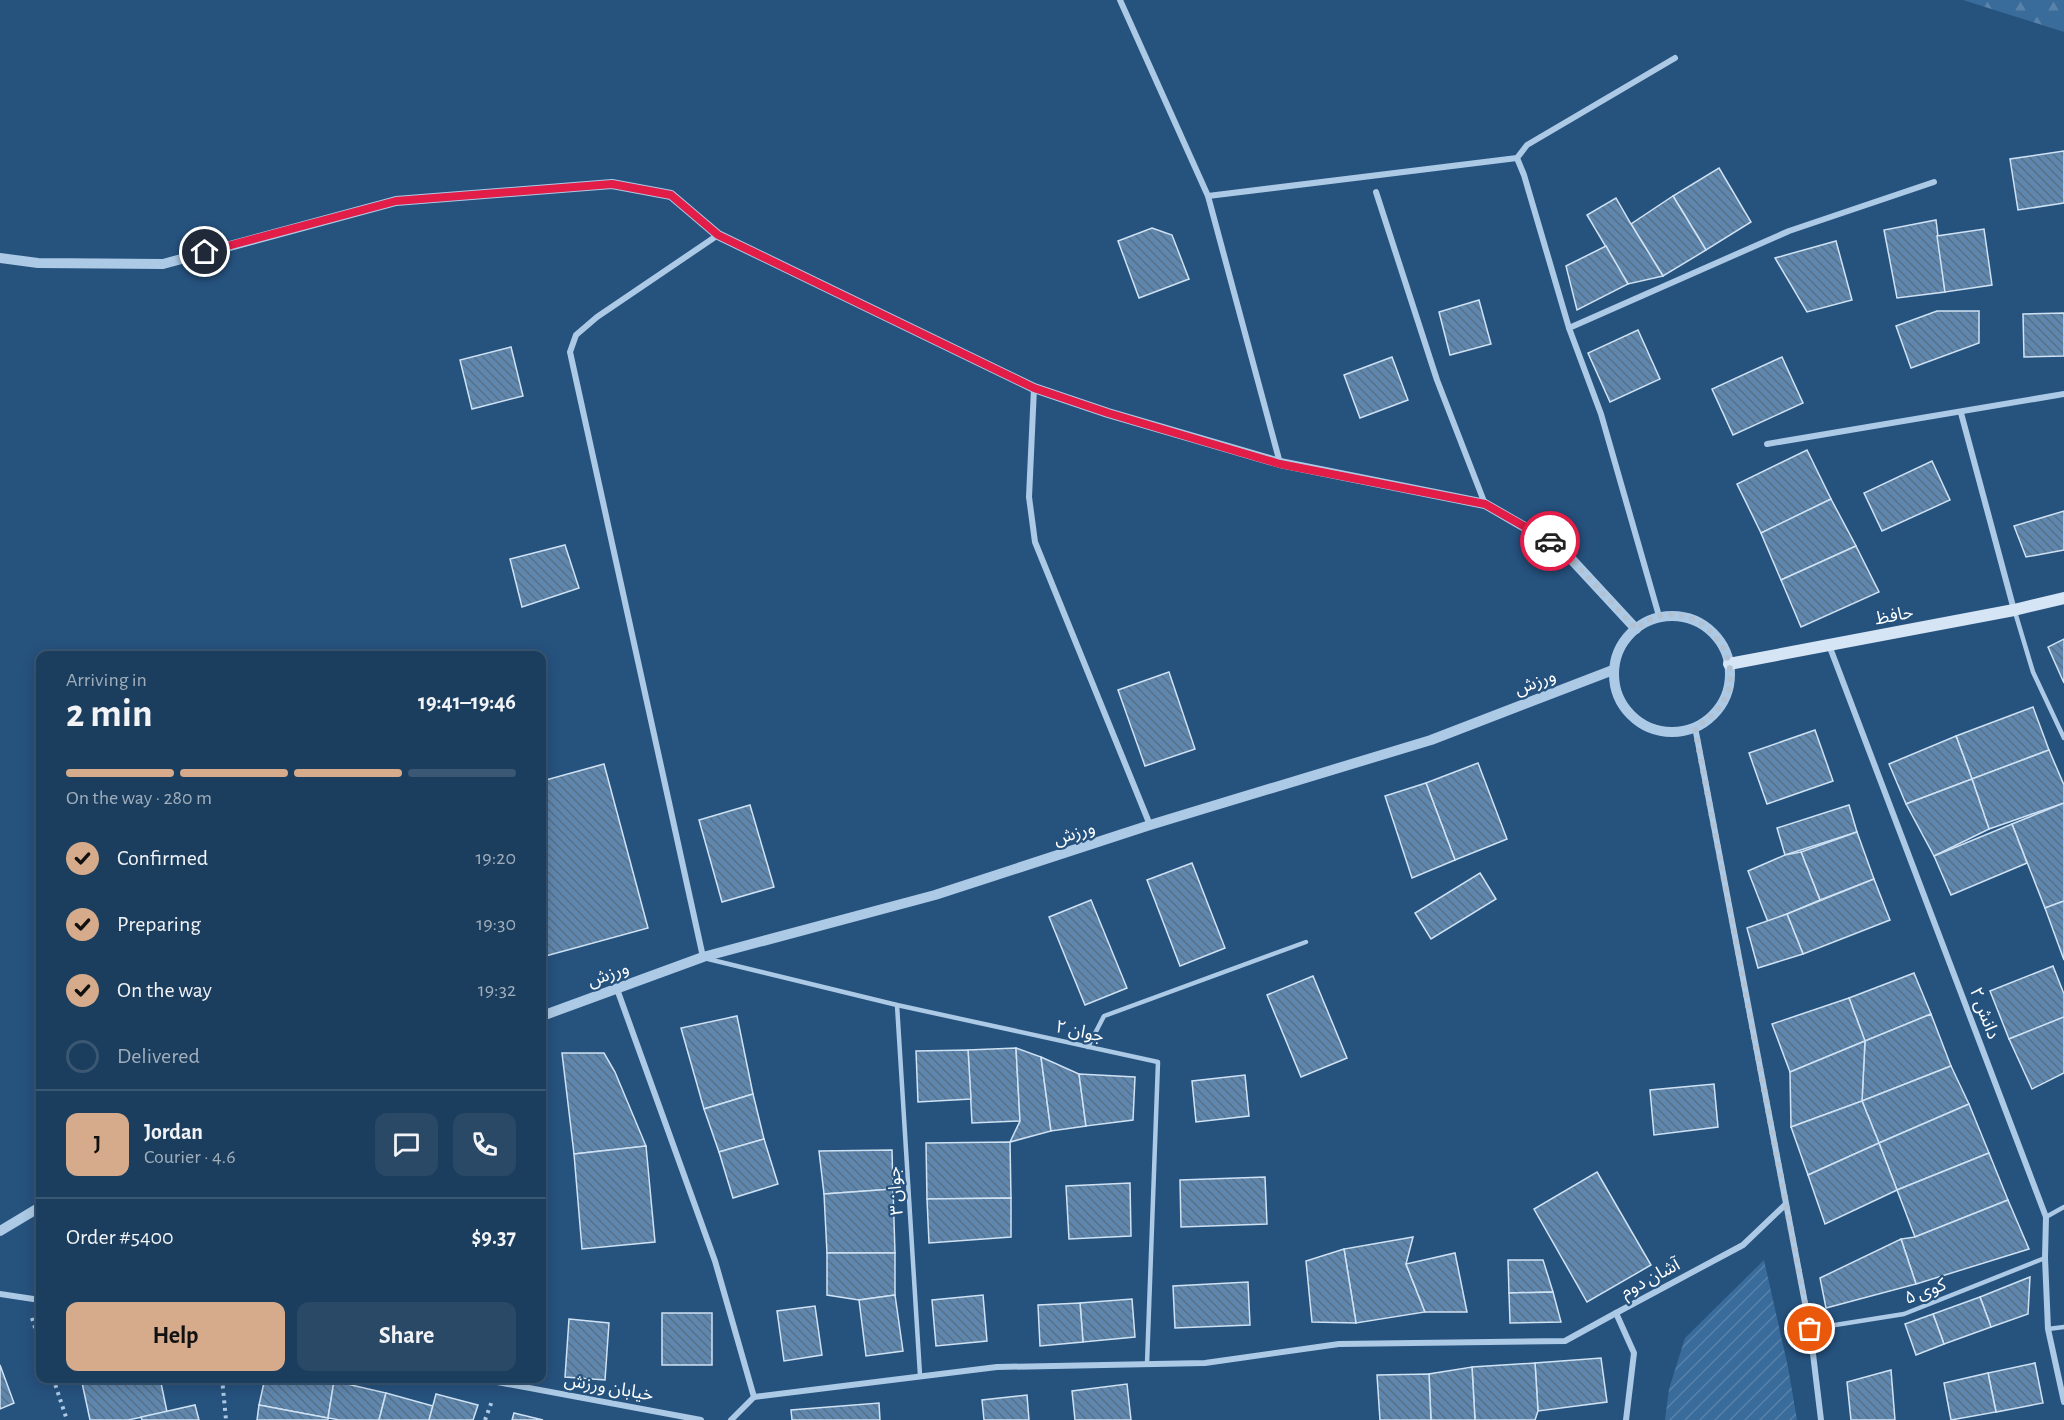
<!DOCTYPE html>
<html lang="en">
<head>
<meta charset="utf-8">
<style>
  body { margin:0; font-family:"Alegreya Sans","Noto Sans Arabic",sans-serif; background:#294967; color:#f1f3f6; height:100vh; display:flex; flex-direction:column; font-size:22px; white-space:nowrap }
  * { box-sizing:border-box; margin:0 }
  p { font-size:20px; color:#a0aebc }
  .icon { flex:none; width:33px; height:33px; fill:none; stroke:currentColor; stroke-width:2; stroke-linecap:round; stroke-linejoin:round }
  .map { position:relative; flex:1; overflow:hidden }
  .sheet { position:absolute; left:36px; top:651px; width:510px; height:732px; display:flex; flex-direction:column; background:#1c3e5e; border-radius:12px; box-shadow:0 3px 15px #0003,0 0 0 2px #3a5773 }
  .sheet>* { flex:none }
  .pin { position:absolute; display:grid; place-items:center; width:51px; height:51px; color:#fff; margin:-26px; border:3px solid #fff; border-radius:50%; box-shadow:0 2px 6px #0007 }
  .courier { position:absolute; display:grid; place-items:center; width:60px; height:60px; margin:-30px; border:4px solid #e11d48; border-radius:50%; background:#fff; color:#222; box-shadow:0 2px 8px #0007 }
  .summary em { font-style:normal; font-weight:600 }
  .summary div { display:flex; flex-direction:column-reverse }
  .summary { display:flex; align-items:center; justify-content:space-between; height:102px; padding:0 30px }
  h1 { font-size:39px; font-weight:600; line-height:45px }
  .bar { display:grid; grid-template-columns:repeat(4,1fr); gap:9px 6px; align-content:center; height:72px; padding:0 30px }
  .bar i { height:8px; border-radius:4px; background:#3a5773 }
  .bar .selected { background:#d6ab8b }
  .bar p { grid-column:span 4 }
  .line { display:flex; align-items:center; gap:15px; padding:0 30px; border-top:2px solid #3a5773 }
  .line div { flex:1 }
  .round { display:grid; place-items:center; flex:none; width:63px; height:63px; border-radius:12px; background:#294967 }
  ol { padding:0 30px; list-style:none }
  li { display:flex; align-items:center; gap:18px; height:66px }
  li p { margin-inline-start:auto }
  li .icon { padding:6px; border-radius:50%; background:#d6ab8b; color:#111; stroke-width:4 }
  li:last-child { color:#a0aebc }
  li i { width:33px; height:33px; border:3px solid #3a5773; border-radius:50% }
  .primary-button { display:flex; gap:12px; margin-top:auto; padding:12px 30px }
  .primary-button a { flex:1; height:69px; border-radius:12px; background:#d6ab8b; color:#111; font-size:24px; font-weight:600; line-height:69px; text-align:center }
  .primary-button a+a { background:#294967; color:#f1f3f6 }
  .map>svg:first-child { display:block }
  .forest { fill:url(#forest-firs) }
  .garden { fill:url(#garden-furrows) }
  .building { fill:url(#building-back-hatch); stroke:#cfe2f4; stroke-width:1.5 }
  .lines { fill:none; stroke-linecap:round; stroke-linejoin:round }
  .path { stroke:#acc9e5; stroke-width:4; stroke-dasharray:3 4.5; stroke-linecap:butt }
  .service { stroke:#acc9e5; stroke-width:4.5 }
  .minor { stroke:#acc9e5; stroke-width:6 }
  .tertiary { stroke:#acc9e5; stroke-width:10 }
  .secondary { stroke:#d5e5f5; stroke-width:12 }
  .done { stroke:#b3c2d2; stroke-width:6; stroke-dasharray:0 10.8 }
  .route { stroke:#e11d48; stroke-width:8 }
  .labels { text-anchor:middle; stroke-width:4.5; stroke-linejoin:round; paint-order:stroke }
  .street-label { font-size:18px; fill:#fff; stroke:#26527e }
</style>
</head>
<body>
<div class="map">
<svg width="2064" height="1420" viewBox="0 0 2064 1420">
  <defs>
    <pattern id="forest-firs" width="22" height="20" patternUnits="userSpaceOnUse" patternTransform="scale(1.5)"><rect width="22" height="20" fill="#3a6c9b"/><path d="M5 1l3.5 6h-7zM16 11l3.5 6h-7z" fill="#5882aa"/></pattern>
    <pattern id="garden-furrows" width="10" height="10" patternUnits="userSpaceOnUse" patternTransform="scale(1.5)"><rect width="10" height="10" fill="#3a6c9b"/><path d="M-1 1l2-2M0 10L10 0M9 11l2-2" fill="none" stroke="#5882aa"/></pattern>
    <pattern id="building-back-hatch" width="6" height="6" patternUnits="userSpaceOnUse" patternTransform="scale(1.5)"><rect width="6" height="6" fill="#5f87ae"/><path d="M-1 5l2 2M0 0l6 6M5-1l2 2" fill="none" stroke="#576f87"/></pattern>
  </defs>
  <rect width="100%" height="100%" fill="#26527e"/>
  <polygon class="forest" points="1963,0 2064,0 2064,32"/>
  <polygon class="garden" points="1764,1260 1788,1367 1797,1420 1665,1420 1669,1389 1685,1338"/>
  <g class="building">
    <polygon points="2064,151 2064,203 2018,210 2010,159"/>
    <polygon points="1719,168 1751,222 1706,250 1673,196"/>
    <polygon points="1673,196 1706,250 1663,276 1631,224"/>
    <polygon points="1616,198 1631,224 1663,276 1628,284 1587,215"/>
    <polygon points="1936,220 1945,292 1897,298 1884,230"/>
    <polygon points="1152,228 1172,235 1189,279 1139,298 1118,241"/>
    <polygon points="1984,229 1992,285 1945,292 1937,236"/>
    <polygon points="1836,241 1852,300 1807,312 1775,258"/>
    <polygon points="1606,246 1628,284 1577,310 1566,266"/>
    <polygon points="1479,300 1491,344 1450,355 1439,312"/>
    <polygon points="1937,311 1979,311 1979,343 1911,368 1896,326"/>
    <polygon points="2064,313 2064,356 2024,357 2023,314"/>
    <polygon points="1638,330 1660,379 1610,402 1588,353"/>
    <polygon points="511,347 523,396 472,409 460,360"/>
    <polygon points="1392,357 1408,400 1360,418 1344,375"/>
    <polygon points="1782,357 1803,403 1733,435 1712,389"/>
    <polygon points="1807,450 1831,499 1761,533 1737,484"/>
    <polygon points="1932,461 1950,500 1882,531 1864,493"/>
    <polygon points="1831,499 1856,546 1781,580 1761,533"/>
    <polygon points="2064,511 2064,550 2026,557 2014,526"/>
    <polygon points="565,545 579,588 522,607 510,559"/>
    <polygon points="1856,546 1879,592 1801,627 1781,580"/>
    <polygon points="2064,639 2064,683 2048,647"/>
    <polygon points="1169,672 1195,749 1145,766 1118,690"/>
    <polygon points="2033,707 2049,750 1972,779 1956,736"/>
    <polygon points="1815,730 1833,781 1767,804 1749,753"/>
    <polygon points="1956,736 1972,779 1906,804 1889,764"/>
    <polygon points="2049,750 2064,785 2064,803 1989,829 1972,779"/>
    <polygon points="1478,763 1507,839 1455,860 1426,783"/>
    <polygon points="604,764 648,928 542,957 542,781"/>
    <polygon points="1972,779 1989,829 1934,856 1906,804"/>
    <polygon points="1426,783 1455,860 1412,878 1385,796"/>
    <polygon points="2064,803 2064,901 2045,908 2012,824"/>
    <polygon points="750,805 774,887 722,902 699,820"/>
    <polygon points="1849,805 1857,832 1785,855 1777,828"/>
    <polygon points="2012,824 2027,863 1951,895 1934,856"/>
    <polygon points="1857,832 1874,879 1820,900 1801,852"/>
    <polygon points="1801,852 1820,900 1768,922 1748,871 1785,855"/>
    <polygon points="1192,863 1225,948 1180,966 1147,880"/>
    <polygon points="1480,873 1496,899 1431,939 1415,913"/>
    <polygon points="1874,879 1890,920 1803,954 1787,914"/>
    <polygon points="1091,900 1127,988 1085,1005 1049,917"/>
    <polygon points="2064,901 2064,960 2045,908"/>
    <polygon points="1787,914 1803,954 1758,968 1747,928"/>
    <polygon points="2053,966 2064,994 2064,1017 2009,1039 1990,991"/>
    <polygon points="1914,973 1931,1014 1865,1041 1849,998"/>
    <polygon points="1313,976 1347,1058 1301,1077 1267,995"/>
    <polygon points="1849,998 1865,1041 1790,1072 1772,1024"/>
    <polygon points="1931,1014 1951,1066 1862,1101 1865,1041"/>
    <polygon points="737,1016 753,1094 704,1109 681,1028"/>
    <polygon points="2064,1017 2064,1073 2032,1089 2009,1039"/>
    <polygon points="1865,1041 1862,1101 1791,1127 1790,1072"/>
    <polygon points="1016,1048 1020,1121 972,1123 968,1050"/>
    <polygon points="1016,1048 1041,1057 1051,1131 1010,1142 1020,1121"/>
    <polygon points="968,1050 971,1099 918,1102 916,1051"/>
    <polygon points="562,1053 604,1053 615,1072 646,1146 574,1154"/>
    <polygon points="1041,1057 1079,1074 1086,1126 1051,1131"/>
    <polygon points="1951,1066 1969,1104 1879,1143 1862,1101"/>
    <polygon points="1079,1074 1135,1077 1133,1120 1086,1126"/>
    <polygon points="1245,1075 1249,1116 1196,1122 1192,1081"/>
    <polygon points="1714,1084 1718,1127 1654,1135 1650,1090"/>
    <polygon points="753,1094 764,1139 719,1152 704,1109"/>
    <polygon points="1862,1101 1879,1143 1808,1175 1791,1127"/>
    <polygon points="1969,1104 1989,1153 1897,1190 1879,1143"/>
    <polygon points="764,1139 778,1184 733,1198 719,1152"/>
    <polygon points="1010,1142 1011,1198 927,1199 926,1143"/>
    <polygon points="1879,1143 1897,1190 1825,1224 1808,1175"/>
    <polygon points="646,1146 655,1242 582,1249 574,1154"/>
    <polygon points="892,1150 893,1189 824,1194 819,1151"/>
    <polygon points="1989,1153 2008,1200 1915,1237 1897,1190"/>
    <polygon points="1597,1172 1651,1265 1587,1302 1534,1209"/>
    <polygon points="1265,1177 1267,1224 1181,1227 1180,1180"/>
    <polygon points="1130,1183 1131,1236 1069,1239 1066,1186"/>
    <polygon points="893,1189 895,1253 827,1253 824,1194"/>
    <polygon points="1011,1198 1011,1237 929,1243 927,1199"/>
    <polygon points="2008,1200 2029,1249 1916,1284 1901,1239 1915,1237"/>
    <polygon points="1413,1237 1406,1264 1425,1312 1356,1323 1344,1249"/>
    <polygon points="1901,1239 1916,1284 1826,1308 1820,1278"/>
    <polygon points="1344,1249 1356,1323 1312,1322 1306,1261"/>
    <polygon points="827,1253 895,1253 895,1295 859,1300 827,1295"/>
    <polygon points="1455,1253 1467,1312 1425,1312 1406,1264"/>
    <polygon points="1508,1260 1543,1260 1553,1292 1509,1293"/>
    <polygon points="2030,1277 2028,1314 1991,1327 1980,1297"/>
    <polygon points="1248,1282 1250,1325 1175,1328 1173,1286"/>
    <polygon points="1553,1292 1561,1322 1510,1323 1509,1293"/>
    <polygon points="895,1295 903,1351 866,1356 859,1300"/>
    <polygon points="983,1295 987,1341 936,1346 932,1300"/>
    <polygon points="1980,1297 1991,1327 1944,1344 1933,1314"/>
    <polygon points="1132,1299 1135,1337 1083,1342 1080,1303"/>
    <polygon points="1080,1303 1083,1342 1040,1346 1038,1305"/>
    <polygon points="815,1306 822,1355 784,1361 777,1311"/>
    <rect x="662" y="1313" width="50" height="52"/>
    <polygon points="1933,1314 1944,1344 1916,1355 1905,1324"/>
    <polygon points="569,1319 609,1323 605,1380 565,1377"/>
    <polygon points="1601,1358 1607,1402 1538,1411 1535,1363"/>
    <polygon points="1535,1363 1538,1411 1535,1420 1475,1420 1472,1367"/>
    <polygon points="2035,1363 2043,1403 1996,1412 1988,1373"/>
    <polygon points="0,1365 14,1403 0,1409"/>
    <polygon points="1472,1367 1475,1420 1431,1420 1429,1374"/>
    <polygon points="1891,1370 1895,1420 1851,1420 1847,1382"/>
    <polygon points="1988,1373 1996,1412 1951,1420 1944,1383"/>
    <polygon points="1429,1374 1431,1420 1380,1420 1377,1375"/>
    <polygon points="81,1378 160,1378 167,1412 128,1420 90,1420"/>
    <polygon points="265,1378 319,1378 334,1381 328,1418 259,1405"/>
    <polygon points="334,1381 386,1393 379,1420 340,1420 328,1418"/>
    <polygon points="1127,1384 1131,1420 1075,1420 1072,1391"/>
    <polygon points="386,1393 433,1406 429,1420 379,1420"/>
    <polygon points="436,1394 478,1405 473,1420 429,1420"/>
    <polygon points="1027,1395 1029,1420 984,1420 982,1400"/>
    <polygon points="879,1403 880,1420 792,1420 791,1410"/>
    <polygon points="195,1405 199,1420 142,1420 141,1417"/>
    <polygon points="259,1405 328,1418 328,1420 257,1420"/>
    <polygon points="514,1413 543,1420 512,1420"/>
  </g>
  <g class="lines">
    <g class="path">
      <polyline points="32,1318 40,1343"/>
      <polyline points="53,1378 67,1420"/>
      <polyline points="222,1378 226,1420"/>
      <polyline points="485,1420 492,1401"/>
    </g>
    <g class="service">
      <polyline points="2015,612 2033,672 2064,738"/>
      <polyline points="708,959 897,1005 1158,1062 1147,1364"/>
      <polyline points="897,1005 920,1375"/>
      <polyline points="1088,1047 1104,1016 1306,942"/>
      <polyline points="2046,1217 2064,1207"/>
      <polyline points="1810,1329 1904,1314 2045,1258"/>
      <polyline points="2048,1329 2064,1327"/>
    </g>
    <g class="minor">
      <polyline points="1120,0 1208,196 1280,463"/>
      <polyline points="1376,192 1437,380 1485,504"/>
      <polyline points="1208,196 1517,158"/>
      <polyline points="1569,328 1524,175 1517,158 1527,145 1675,58"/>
      <polyline points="1034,388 1029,497 1035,542 1150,825"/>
      <polyline points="1961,413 2014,610"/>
      <polyline points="1767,444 2064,394"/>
      <polyline points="1659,616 1601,414 1569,328 1789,231 1934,182"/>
      <polyline points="1829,645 2046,1217 2045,1258 2048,1329 2064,1402"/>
      <polyline points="1695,727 1810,1329 1821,1420"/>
      <polyline points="703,957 570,352 576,335 597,317 718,235"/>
      <polyline points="617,989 715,1261 754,1397 997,1367 1205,1363 1339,1344 1565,1341 1616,1313"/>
      <polyline points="0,1294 40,1300"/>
      <polyline points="476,1378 701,1420"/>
      <polyline points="731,1420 754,1397"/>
      <polyline points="1626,1420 1634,1353 1616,1313 1743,1245 1786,1204"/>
    </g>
    <g class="tertiary">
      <polyline points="0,258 38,263 163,264 396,201 612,184 671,195 718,235 1034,388 1108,413 1280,463 1485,504 1561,548 1636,629"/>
      <circle cx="1672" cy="674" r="58"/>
      <polyline points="542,1016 703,957 935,895 1150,825 1431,740 1613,670"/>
      <polyline points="0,1231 40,1207"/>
    </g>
    <polyline class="secondary" points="1729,664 2014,610 2064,598"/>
  </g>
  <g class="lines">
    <path class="done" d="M1550 541 1561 548 1636 629C1692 579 1767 670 1710 717 1706 721 1700 724 1695 728L1810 1329"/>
    <polyline class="route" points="205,252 396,201 612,184 671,195 718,235 1034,388 1108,413 1280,464 1485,504 1550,541"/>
  </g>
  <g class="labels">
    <g class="street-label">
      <text transform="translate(1894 615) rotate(-11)" y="6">حافظ</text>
      <text transform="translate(1535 682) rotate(-21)" y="6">ورزش</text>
      <text transform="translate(1074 833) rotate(-18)" y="6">ورزش</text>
      <text transform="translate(608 974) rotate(-20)" y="6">ورزش</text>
      <text transform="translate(1985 1013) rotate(69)" y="6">دانش ۲</text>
      <text transform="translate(1080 1031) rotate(12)" y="6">جوان ۲</text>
      <text transform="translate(895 1191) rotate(-94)" y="6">جوان ۳</text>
      <text transform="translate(1650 1278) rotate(-28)" y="6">آشان دوم</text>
      <text transform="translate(1925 1291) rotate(-21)" y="6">کوی ۵</text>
      <text transform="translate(609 1387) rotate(10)" y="6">خیابان ورزش</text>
    </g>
  </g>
</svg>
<div class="pin" style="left:1810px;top:1329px;background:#ea580c"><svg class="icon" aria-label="bag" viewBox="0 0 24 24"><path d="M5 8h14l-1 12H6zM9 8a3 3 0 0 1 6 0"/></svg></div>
<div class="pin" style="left:205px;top:252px;background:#1f2937"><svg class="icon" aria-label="home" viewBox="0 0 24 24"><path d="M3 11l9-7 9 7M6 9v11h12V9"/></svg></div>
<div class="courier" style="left:1550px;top:541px"><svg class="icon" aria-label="car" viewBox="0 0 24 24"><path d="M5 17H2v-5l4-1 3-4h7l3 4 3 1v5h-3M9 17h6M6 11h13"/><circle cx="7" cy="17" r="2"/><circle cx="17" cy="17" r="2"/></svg></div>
<section class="sheet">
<div class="summary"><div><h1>2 min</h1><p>Arriving in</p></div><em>19:41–19:46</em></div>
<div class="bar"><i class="selected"></i><i class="selected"></i><i class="selected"></i><i></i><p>On the way · 280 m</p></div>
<ol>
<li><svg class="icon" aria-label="check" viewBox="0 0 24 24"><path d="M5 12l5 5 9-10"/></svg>Confirmed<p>19:20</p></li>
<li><svg class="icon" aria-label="check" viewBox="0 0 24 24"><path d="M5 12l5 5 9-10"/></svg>Preparing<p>19:30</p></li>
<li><svg class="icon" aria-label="check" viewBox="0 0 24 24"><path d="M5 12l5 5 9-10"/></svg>On the way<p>19:32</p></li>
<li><i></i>Delivered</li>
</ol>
<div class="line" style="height:108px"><b class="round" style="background:#d6ab8b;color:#111">J</b><div><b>Jordan</b><p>Courier · 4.6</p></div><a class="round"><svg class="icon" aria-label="chat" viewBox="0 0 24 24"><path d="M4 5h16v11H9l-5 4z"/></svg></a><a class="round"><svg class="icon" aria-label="phone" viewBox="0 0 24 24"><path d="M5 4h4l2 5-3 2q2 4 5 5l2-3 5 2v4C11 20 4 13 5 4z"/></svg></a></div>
<div class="line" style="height:78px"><div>Order #5400</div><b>$9.37</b></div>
<div class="primary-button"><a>Help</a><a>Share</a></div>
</section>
</div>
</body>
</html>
